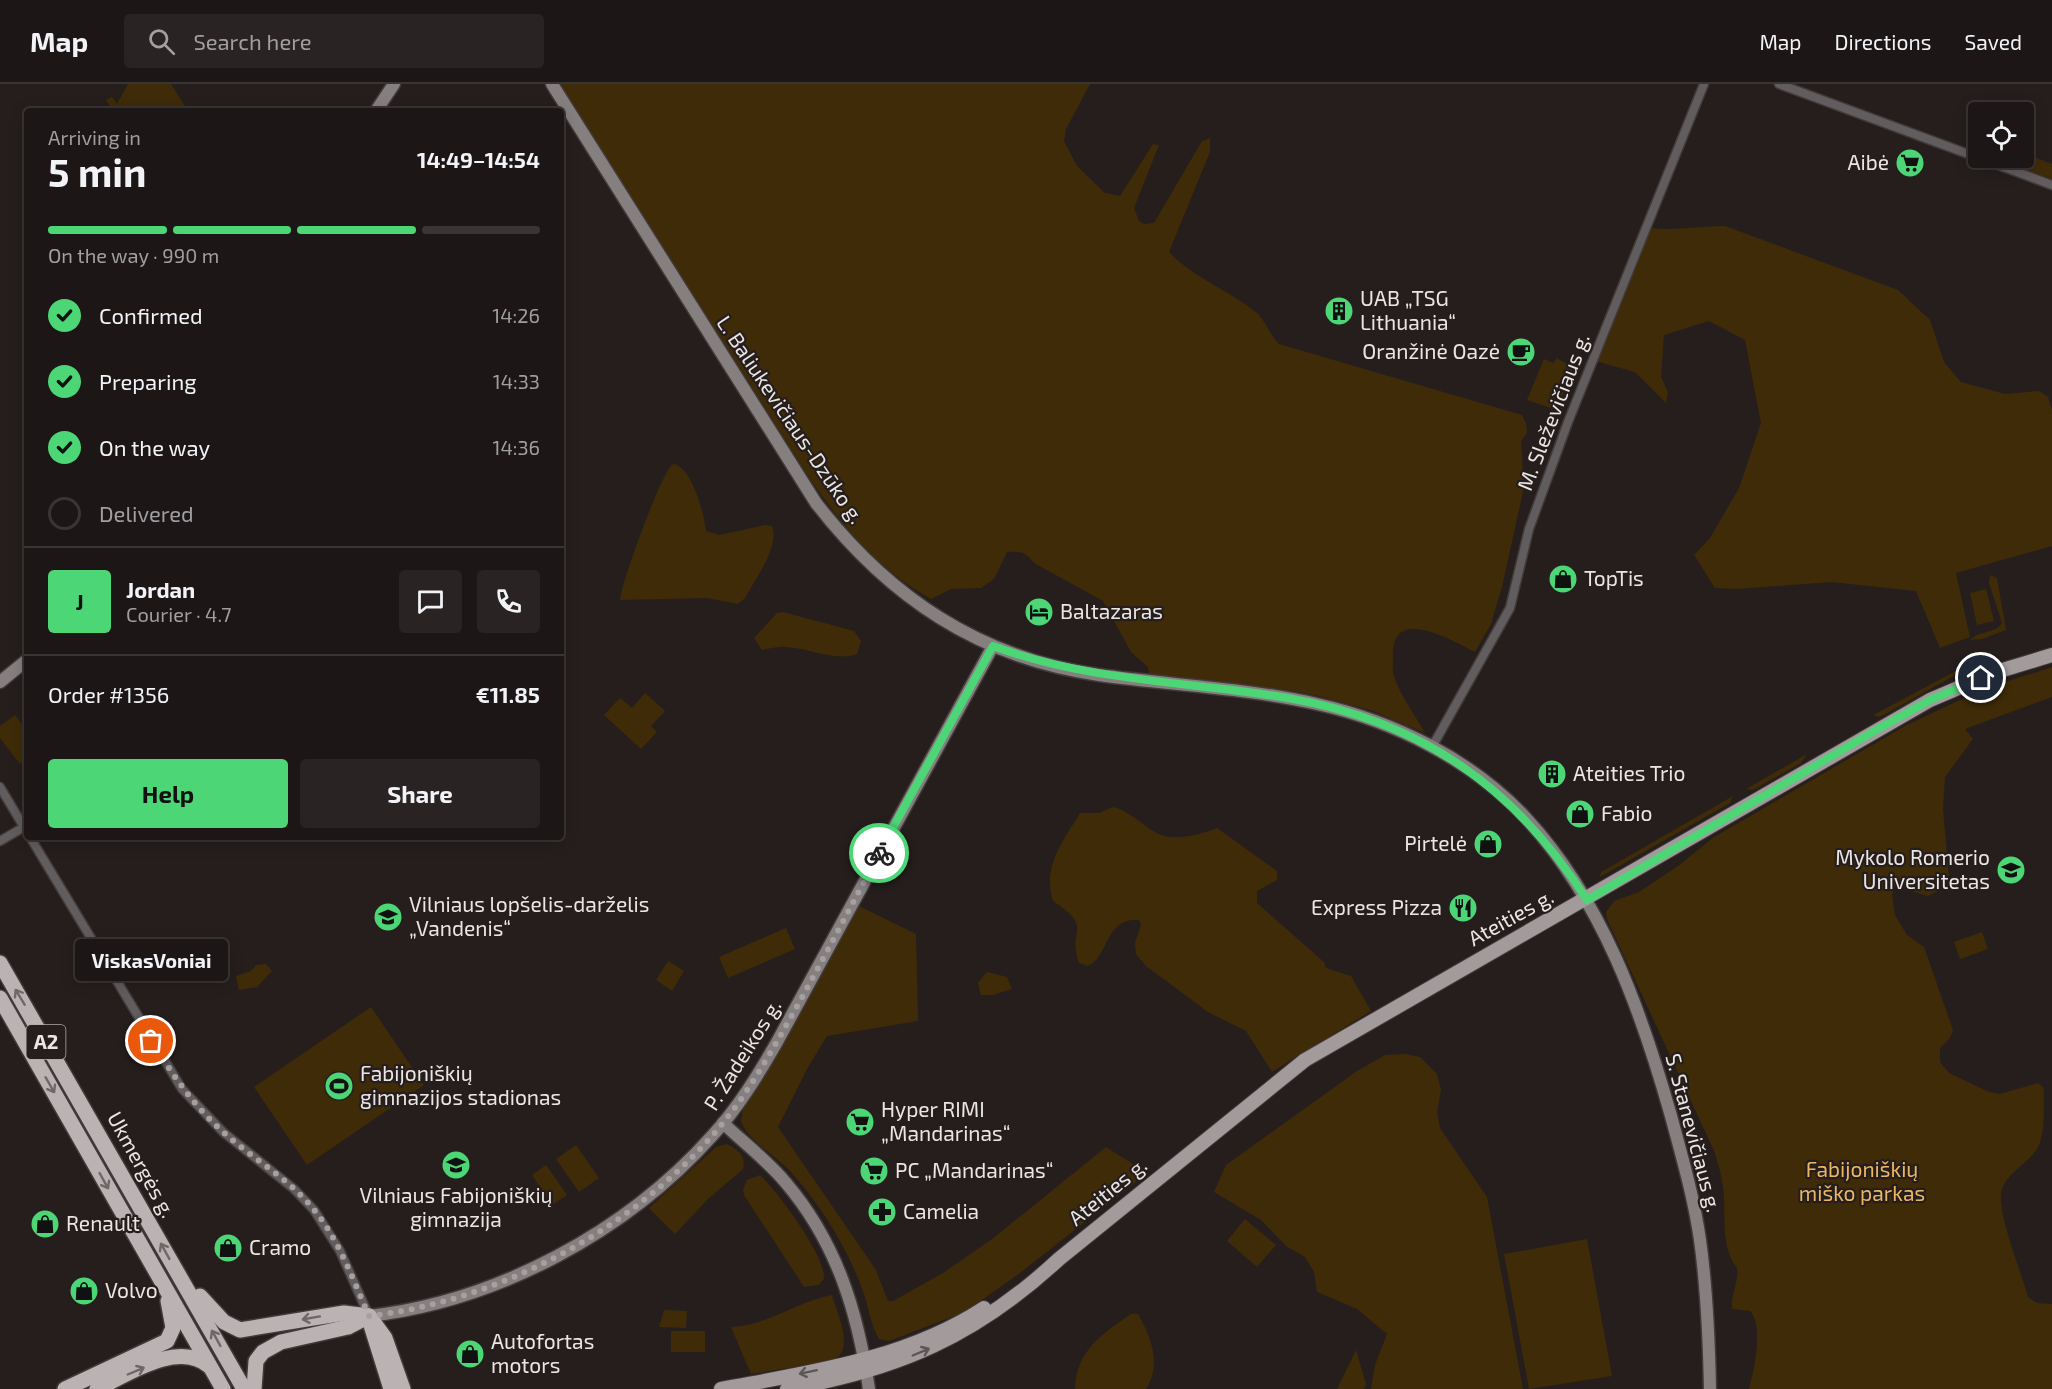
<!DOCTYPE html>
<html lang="en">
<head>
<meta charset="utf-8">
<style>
  body { margin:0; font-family:"Exo 2",sans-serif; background:#292323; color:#f1f3f6; height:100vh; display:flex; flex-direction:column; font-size:22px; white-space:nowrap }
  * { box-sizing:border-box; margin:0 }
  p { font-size:20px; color:#a09fa1 }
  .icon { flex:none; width:33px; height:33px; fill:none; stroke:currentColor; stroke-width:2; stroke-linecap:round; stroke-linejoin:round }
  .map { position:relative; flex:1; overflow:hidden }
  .details { position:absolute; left:24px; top:24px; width:540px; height:732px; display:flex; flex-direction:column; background:#1c1616; border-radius:6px; box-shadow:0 3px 15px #0003,0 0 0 2px #3a3535 }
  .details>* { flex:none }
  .controls { position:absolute; left:1968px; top:18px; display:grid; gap:12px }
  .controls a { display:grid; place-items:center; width:66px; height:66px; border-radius:6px; background:#1c1616; box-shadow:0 3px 15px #0003,0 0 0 2px #3a3535; font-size:30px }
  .pin { position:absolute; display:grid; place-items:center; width:51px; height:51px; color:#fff; margin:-26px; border:3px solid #fff; border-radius:50%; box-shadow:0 2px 6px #0007 }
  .courier { position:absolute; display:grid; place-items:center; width:60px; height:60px; margin:-30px; border:4px solid #4dd676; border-radius:50%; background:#fff; color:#222; box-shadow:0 2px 8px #0007 }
  .bubble { position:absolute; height:42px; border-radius:6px; background:#1c1616; box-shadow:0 3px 15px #0003,0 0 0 2px #3a3535; font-size:20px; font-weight:700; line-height:42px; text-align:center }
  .overview em { font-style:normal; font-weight:700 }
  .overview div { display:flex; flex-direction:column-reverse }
  .overview { display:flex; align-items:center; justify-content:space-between; height:102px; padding:0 24px }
  h1 { font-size:39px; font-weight:700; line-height:45px }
  .bar { display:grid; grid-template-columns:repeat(4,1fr); gap:9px 6px; align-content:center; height:72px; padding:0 24px }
  .bar i { height:8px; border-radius:4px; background:#3a3535 }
  .bar .active { background:#4dd676 }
  .bar p { grid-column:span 4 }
  .line { display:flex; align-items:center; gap:15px; padding:0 24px; border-top:2px solid #3a3535 }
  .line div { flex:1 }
  .round { display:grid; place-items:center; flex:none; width:63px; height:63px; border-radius:6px; background:#292323 }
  ol { padding:0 24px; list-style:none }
  li { display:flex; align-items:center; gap:18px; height:66px }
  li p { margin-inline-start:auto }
  li .icon { padding:6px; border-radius:50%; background:#4dd676; color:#111; stroke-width:4 }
  li:last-child { color:#a09fa1 }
  li i { width:33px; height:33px; border:3px solid #3a3535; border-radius:50% }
  .action { display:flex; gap:12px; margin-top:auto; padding:12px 24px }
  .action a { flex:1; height:69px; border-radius:6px; background:#4dd676; color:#111; font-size:24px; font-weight:700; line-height:69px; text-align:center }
  .action a+a { background:#292323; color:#f1f3f6 }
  header { display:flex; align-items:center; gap:36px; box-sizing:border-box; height:84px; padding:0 30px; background:#1c1616; border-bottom:2px solid #3a3535 }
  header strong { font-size:28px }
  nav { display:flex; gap:33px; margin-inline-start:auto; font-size:21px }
  .search { width:420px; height:54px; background:#292323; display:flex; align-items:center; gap:15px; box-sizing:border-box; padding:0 21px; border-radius:6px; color:#a09fa1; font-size:22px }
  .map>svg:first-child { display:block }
  .green { fill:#3f2b07 }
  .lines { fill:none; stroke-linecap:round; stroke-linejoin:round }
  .street-casing { stroke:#413a39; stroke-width:11 }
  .secondary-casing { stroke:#413a39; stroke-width:15 }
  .primary-casing { stroke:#413a39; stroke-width:16 }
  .highway-casing { stroke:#413a39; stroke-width:18 }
  .street { stroke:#615d5e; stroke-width:8 }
  .secondary { stroke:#857f80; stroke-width:12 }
  .primary { stroke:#a29a9b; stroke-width:14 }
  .highway { stroke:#bbb2b4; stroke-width:15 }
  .oneway { stroke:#706868 }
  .oneway2 { stroke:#5d5656 }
  .done { stroke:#a6a0a0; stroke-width:6; stroke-dasharray:0 10.8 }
  .route { stroke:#4dd676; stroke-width:8 }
  .labels { text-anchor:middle; stroke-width:4.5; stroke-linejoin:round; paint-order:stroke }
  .shield { fill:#251e1d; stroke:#b0aaaa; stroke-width:1.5 }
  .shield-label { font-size:20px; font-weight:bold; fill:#ebe6e6 }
  .poi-label { font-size:21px; fill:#ebe6e6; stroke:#251e1d; text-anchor:start }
  .street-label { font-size:21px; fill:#ebe6e6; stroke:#251e1d }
  .park-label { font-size:21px; fill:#edb761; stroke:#251e1d }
</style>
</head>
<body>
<header>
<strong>Map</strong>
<div class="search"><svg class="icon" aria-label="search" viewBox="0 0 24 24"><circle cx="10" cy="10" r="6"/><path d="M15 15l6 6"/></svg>Search here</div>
<nav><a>Map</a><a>Directions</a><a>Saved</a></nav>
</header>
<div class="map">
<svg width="2052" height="1305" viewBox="0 0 2052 1305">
  <rect width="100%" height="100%" fill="#251e1d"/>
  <g class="green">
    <polygon points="128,0 171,0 188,27 113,27 106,16 112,13 117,20"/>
    <path d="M560 0H1090L1066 45 1064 57 1077 82 1105 109 1120 112 1153 60 1159 61 1134 124 1139 137 1144 140 1154 139 1202 57 1210 54V68L1169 168C1195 195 1229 206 1257 229 1265 236 1270 251 1279 260L1522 331 1526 339 1527 349 1521 357 1524 403 1502 503 1491 540 1475 568C1452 556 1390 520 1393 573 1393 579 1392 586 1394 592 1400 611 1415 631 1425 649L1370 626 1323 613 1294 607 1149 590 1148 583 1131 568 1103 517 1034 479C1026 468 1021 467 1007 468L994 495 981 504 951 505 931 515C879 486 843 443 810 395Z"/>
    <polygon points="2024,69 2052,80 2052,95 1995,74 2024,74"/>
    <path d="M1725 142 1898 206 1930 236 1944 278 1961 298 2005 310 2039 307 2048 313 2052 326V462L1956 489 1970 553 1940 564 1916 507 1831 498 1737 505 1715 504 1694 471 1710 454 1739 404 1761 339 1745 256 1709 237 1664 251 1661 293 1668 308 1666 319 1635 288 1595 277 1649 144C1673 147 1699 142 1725 142Z"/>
    <polygon points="1557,274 1570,282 1572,286 1557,326 1527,316 1544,275 1553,279"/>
    <path d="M673 380C692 382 704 430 706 447L719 451 765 441 772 442C780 463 755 495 745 514L738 520 707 514 620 516C621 500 662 386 673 380Z"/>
    <path d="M1990 491 1997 494 2006 546 1982 555 1970 556C1977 547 1995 550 2002 539L1989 499Z"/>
    <polygon points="1986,505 1994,537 1977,541 1970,509"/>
    <path d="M783 528 854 547 861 557 857 570C834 578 809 564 786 563 778 562 769 565 762 566L754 554 777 529Z"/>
    <path d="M2052 583V613L1965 645 1973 655 1945 693 1943 725 1949 792 1938 807 1928 812 1914 808 1904 795 1897 796 1892 811 1895 831 1907 851 1924 863 1953 946 1950 954 1940 964V978L1949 989 1989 1008 1999 1010 2038 999 2044 1004C2043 1021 2046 1048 2038 1063 2029 1080 2003 1090 2001 1110 1999 1134 2021 1187 2028 1213L2037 1219 2052 1220V1305H1749C1754 1287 1764 1241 1750 1227L1732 1225C1730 1211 1739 1199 1737 1184 1718 1159 1728 1126 1722 1097 1721 1088 1717 1078 1715 1069L1607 835 1606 828 1614 817 1639 808 1678 782 1714 753 1905 642 1983 605Z"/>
    <polygon points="1956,587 1959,589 1889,628 1879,633 1873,631"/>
    <polygon points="645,609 665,627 651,642 657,648 641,665 604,631 620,614 632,624"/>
    <polygon points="15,631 27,647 27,675 20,680 0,654 0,642"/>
    <polygon points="1807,670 1801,679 1753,706 1746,705"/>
    <polygon points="1733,712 1730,719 1600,793 1601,788"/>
    <path d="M1113 723C1129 727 1139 738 1153 747 1171 759 1199 751 1217 744L1277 787V796L1257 807V819L1324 878 1326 884 1351 892 1371 927 1272 988 1246 947 1208 928 1146 882 1136 870 1135 859 1141 841 1139 836C1105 833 1109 873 1088 882L1079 879C1066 844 1096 846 1053 817 1042 783 1063 757 1080 729H1099Z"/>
    <path d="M859 822 916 850 918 937 827 952 807 985 778 1043 876 1186 888 1217H893L943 1189 992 1155 1106 1063 1147 1089 1020 1189 965 1228 889 1257 879 1255C870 1240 869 1223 863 1207 847 1163 821 1121 789 1086 775 1071 748 1057 741 1037L743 1025 769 984Z"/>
    <polygon points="786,844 795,865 728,894 719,873"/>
    <polygon points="1982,848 1988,865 1960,875 1954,858"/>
    <polygon points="668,877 684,887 672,907 656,896"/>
    <polygon points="266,880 272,887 257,903 239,906 236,892 251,887 256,881"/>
    <polygon points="987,888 1007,893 1012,905 993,911 981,911 978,899"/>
    <polygon points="371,923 424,1001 307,1081 254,1003"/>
    <polygon points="1405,970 1420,973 1437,990 1441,1006 1437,1028 1440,1044 1487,1113 1523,1305 1371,1305 1375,1281 1387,1250 1357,1225 1317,1208 1314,1188 1305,1173 1286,1162 1261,1136 1214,1108 1226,1081 1357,987 1385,971"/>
    <path d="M727 1060C737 1065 747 1072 743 1085L708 1115 675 1150 649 1124 716 1063Z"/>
    <polygon points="576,1061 599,1094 579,1108 556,1075"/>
    <polygon points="546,1081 567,1111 552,1121 532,1091"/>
    <path d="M760 1091C777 1107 826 1172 824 1195L819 1201 804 1203 744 1111 743 1106 747 1096Z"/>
    <polygon points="1245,1135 1276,1161 1257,1183 1227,1157"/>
    <polygon points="1587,1155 1612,1292 1529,1305 1504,1170"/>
    <path d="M832 1211C837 1230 857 1268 831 1277L751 1290 731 1243C766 1242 798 1217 832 1211Z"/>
    <polygon points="664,1226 687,1227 686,1244 659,1243"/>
    <path d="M1131 1230H1138C1151 1253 1162 1281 1146 1305H1075C1076 1267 1102 1250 1131 1230Z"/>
    <rect x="671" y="1247" width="34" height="21"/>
    <polygon points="1356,1266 1366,1300 1364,1305 1337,1305"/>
  </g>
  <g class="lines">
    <g class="street-casing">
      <g id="street">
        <polyline points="1779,0 2052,101"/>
        <polyline points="1432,663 1510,524 1529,445 1568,338 1704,0"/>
        <polyline points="0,703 27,748"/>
        <polyline points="30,753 182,1005 223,1048 294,1105 314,1126 340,1167 369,1232"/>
        <polyline points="0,757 24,743"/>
      </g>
    </g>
    <g class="secondary-casing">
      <g id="secondary">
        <path d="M552 0 816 419C889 513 979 574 1099 591 1171 601 1246 604 1317 620 1394 637 1472 676 1526 734 1602 816 1641 926 1671 1032 1682 1073 1694 1114 1700 1156 1707 1206 1709 1255 1710 1305"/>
        <polyline points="376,27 394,0"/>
        <polyline points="0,598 27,576"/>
        <path d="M723 1039C744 1059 768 1077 786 1099 837 1159 858 1229 869 1305"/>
        <path d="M369 1232C498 1217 626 1148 712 1052 738 1024 758 991 777 958L993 562"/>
      </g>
    </g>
    <g class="primary-casing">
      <g id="primary">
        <path d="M721 1305C811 1288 906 1275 984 1224"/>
        <path d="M787 1305C898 1286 976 1252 1059 1175L1305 976 1930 616 1996 588 2052 571"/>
      </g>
    </g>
    <g class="highway-casing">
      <g id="highway">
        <polyline points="0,879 244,1305"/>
        <polyline points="0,914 223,1305"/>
        <polyline points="200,1212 224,1238 240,1246 344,1229 369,1232 385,1254 403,1305"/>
        <polyline points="370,1238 391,1305"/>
        <polyline points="65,1305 167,1257 173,1244 168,1217"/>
        <path d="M97 1305C128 1290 178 1256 209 1282"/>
        <polyline points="254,1305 256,1277 263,1268 281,1258 348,1243 369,1232"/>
      </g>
    </g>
    <use href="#street" class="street"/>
    <use href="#secondary" class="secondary"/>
    <use href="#primary" class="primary"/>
    <use href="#highway" class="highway"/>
  </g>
  <defs><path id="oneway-shaft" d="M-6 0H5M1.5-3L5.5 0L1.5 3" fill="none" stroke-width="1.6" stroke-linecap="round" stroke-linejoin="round" transform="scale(1.5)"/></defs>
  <g class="oneway">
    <use href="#oneway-shaft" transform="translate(20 913) rotate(-121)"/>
    <use href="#oneway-shaft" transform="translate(50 1001) rotate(60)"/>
    <use href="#oneway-shaft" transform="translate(104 1097) rotate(61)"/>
    <use href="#oneway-shaft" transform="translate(165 1167) rotate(-119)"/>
    <use href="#oneway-shaft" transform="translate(311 1234) rotate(170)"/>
    <use href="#oneway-shaft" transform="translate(216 1254) rotate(-119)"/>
    <use href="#oneway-shaft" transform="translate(136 1287) rotate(-23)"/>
  </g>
  <g class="oneway2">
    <use href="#oneway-shaft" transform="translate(921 1268) rotate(-23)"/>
    <use href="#oneway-shaft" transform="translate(808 1288) rotate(168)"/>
  </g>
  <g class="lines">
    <path class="done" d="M151 957C172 989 192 1020 221 1046 251 1074 289 1094 315 1127 340 1158 353 1196 369 1232 501 1217 638 1143 723 1039 753 1002 776 959 800 917 827 868 853 819 879 769"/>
    <path class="route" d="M879 769 993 562C1089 598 1189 597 1288 614 1421 637 1515 703 1587 816L1876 646 1930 616 1981 594"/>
  </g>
  <defs>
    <g id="supermarket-disc" transform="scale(1.5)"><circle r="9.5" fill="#4dd676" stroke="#251e1d"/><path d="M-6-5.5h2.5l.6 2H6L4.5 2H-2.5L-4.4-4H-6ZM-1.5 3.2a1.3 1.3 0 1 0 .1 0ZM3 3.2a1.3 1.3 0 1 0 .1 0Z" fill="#111"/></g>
    <g id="building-disc" transform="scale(1.5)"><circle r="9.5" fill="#4dd676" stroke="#251e1d"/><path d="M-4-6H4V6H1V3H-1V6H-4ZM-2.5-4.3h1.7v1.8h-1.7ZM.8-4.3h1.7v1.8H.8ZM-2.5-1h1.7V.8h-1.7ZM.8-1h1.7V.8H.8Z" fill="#111"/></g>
    <g id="cafe-disc" transform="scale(1.5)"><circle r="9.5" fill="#4dd676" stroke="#251e1d"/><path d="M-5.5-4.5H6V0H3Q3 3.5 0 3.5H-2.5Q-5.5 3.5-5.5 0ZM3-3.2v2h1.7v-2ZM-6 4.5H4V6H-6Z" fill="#111"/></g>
    <g id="shop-disc" transform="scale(1.5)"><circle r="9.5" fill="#4dd676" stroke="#251e1d"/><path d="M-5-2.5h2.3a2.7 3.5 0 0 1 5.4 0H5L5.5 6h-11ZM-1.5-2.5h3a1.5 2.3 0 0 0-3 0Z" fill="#111"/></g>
    <g id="hotel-disc" transform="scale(1.5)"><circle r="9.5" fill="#4dd676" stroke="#251e1d"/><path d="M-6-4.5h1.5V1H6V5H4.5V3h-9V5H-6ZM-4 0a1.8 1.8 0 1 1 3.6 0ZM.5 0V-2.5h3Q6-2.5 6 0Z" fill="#111"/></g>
    <g id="university-disc" transform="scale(1.5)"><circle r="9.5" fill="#4dd676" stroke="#251e1d"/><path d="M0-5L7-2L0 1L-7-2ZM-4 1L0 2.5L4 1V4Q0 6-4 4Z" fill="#111"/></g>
    <g id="restaurant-disc" transform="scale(1.5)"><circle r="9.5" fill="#4dd676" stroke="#251e1d"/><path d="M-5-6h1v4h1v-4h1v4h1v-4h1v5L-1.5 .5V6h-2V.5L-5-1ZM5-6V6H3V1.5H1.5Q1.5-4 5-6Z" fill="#111"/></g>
    <g id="school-disc" transform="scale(1.5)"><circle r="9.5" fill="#4dd676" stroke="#251e1d"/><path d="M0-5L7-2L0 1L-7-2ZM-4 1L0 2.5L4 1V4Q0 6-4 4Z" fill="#111"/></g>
    <g id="stadium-disc" transform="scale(1.5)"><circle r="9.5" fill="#4dd676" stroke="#251e1d"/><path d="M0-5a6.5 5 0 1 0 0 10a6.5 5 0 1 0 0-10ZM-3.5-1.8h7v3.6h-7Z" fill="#111"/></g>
    <g id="pharmacy-disc" transform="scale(1.5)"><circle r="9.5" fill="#4dd676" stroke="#251e1d"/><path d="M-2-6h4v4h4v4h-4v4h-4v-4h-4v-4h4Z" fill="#111"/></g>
  </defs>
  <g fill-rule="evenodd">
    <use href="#supermarket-disc" x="1910" y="79"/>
    <use href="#building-disc" x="1339" y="227"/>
    <use href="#cafe-disc" x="1521" y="268"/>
    <use href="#shop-disc" x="1563" y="495"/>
    <use href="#hotel-disc" x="1039" y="528"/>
    <use href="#building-disc" x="1552" y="690"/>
    <use href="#shop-disc" x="1580" y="730"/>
    <use href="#shop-disc" x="1488" y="760"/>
    <use href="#university-disc" x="2011" y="786"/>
    <use href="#restaurant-disc" x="1463" y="824"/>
    <use href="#school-disc" x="388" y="833"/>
    <use href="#stadium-disc" x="339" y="1002"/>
    <use href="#supermarket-disc" x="860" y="1038"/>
    <use href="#school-disc" x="456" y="1081"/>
    <use href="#supermarket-disc" x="874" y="1087"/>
    <use href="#pharmacy-disc" x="882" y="1128"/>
    <use href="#shop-disc" x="45" y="1140"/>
    <use href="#shop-disc" x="228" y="1164"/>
    <use href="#shop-disc" x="84" y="1207"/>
    <use href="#shop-disc" x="470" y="1270"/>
  </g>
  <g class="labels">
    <rect class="shield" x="26.5" y="941" width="39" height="34" rx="4.5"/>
    <g class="shield-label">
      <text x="46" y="965">A2</text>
    </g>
    <g class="poi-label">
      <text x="1889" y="86" text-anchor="end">Aibė</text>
      <text x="1360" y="222">UAB „TSG<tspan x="1360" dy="24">Lithuania“</tspan></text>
      <text x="1500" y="275" text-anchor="end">Oranžinė Oazė</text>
      <text x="1584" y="502">TopTis</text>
      <text x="1060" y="535">Baltazaras</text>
      <text x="1573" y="697">Ateities Trio</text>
      <text x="1601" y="737">Fabio</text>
      <text x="1467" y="767" text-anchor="end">Pirtelė</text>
      <text x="1990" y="781" text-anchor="end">Mykolo Romerio<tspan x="1990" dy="24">Universitetas</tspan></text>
      <text x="409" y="828">Vilniaus lopšelis-darželis<tspan x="409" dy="24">„Vandenis“</tspan></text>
      <text x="1442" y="831" text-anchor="end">Express Pizza</text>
      <text x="360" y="997">Fabijoniškių<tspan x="360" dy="24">gimnazijos stadionas</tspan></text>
      <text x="881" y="1033">Hyper RIMI<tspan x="881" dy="24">„Mandarinas“</tspan></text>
      <text x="895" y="1094">PC „Mandarinas“</text>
      <text x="456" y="1119" text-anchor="middle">Vilniaus Fabijoniškių<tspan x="456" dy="24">gimnazija</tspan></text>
      <text x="903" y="1135">Camelia</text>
      <text x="66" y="1147">Renault</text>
      <text x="249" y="1171">Cramo</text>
      <text x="105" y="1214">Volvo</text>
      <text x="491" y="1265">Autofortas<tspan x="491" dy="24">motors</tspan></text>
    </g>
    <g class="street-label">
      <text transform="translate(1554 328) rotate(-69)" y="7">M. Sleževičiaus g.</text>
      <text transform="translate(790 336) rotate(56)" y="7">L. Baliukevičiaus-Dzūko g.</text>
      <text transform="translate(1511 834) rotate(-29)" y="7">Ateities g.</text>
      <text transform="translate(743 971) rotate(-58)" y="7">P. Žadeikos g.</text>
      <text transform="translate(1693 1049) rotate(75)" y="7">S. Stanevičiaus g.</text>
      <text transform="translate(141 1081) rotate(61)" y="7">Ukmergės g.</text>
      <text transform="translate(1108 1108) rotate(-39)" y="7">Ateities g.</text>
    </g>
    <g class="park-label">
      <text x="1862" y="1093">Fabijoniškių<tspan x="1862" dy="24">miško parkas</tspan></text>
    </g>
  </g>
</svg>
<div class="controls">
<a><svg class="icon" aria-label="locate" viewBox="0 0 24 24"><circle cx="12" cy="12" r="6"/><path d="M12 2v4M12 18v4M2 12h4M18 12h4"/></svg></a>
</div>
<div class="pin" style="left:151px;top:957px;background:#ea580c"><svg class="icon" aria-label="bag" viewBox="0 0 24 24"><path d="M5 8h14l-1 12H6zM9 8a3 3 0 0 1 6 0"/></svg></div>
<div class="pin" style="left:1981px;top:594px;background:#1f2937"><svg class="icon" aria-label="home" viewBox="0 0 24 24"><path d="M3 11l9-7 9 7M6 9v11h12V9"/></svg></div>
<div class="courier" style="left:879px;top:769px"><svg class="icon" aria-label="bike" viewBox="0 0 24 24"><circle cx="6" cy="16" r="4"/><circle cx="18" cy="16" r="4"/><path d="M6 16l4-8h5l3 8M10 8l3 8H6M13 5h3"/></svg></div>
<div class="bubble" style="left:75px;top:855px;width:153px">ViskasVoniai</div>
<section class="details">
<div class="overview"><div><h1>5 min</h1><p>Arriving in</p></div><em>14:49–14:54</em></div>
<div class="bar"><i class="active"></i><i class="active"></i><i class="active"></i><i></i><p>On the way · 990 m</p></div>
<ol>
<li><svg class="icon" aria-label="check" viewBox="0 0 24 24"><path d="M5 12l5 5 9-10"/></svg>Confirmed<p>14:26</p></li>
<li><svg class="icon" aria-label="check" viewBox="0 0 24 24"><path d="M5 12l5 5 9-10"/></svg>Preparing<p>14:33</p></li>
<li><svg class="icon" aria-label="check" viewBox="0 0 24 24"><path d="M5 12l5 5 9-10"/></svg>On the way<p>14:36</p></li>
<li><i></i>Delivered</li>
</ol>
<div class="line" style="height:108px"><b class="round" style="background:#4dd676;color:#111">J</b><div><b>Jordan</b><p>Courier · 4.7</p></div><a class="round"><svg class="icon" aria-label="chat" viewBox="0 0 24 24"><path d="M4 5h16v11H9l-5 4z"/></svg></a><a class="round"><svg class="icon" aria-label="phone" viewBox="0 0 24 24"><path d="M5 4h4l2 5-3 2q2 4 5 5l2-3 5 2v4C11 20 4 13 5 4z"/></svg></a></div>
<div class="line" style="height:78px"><div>Order #1356</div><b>€11.85</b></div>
<div class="action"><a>Help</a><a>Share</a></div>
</section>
</div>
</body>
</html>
